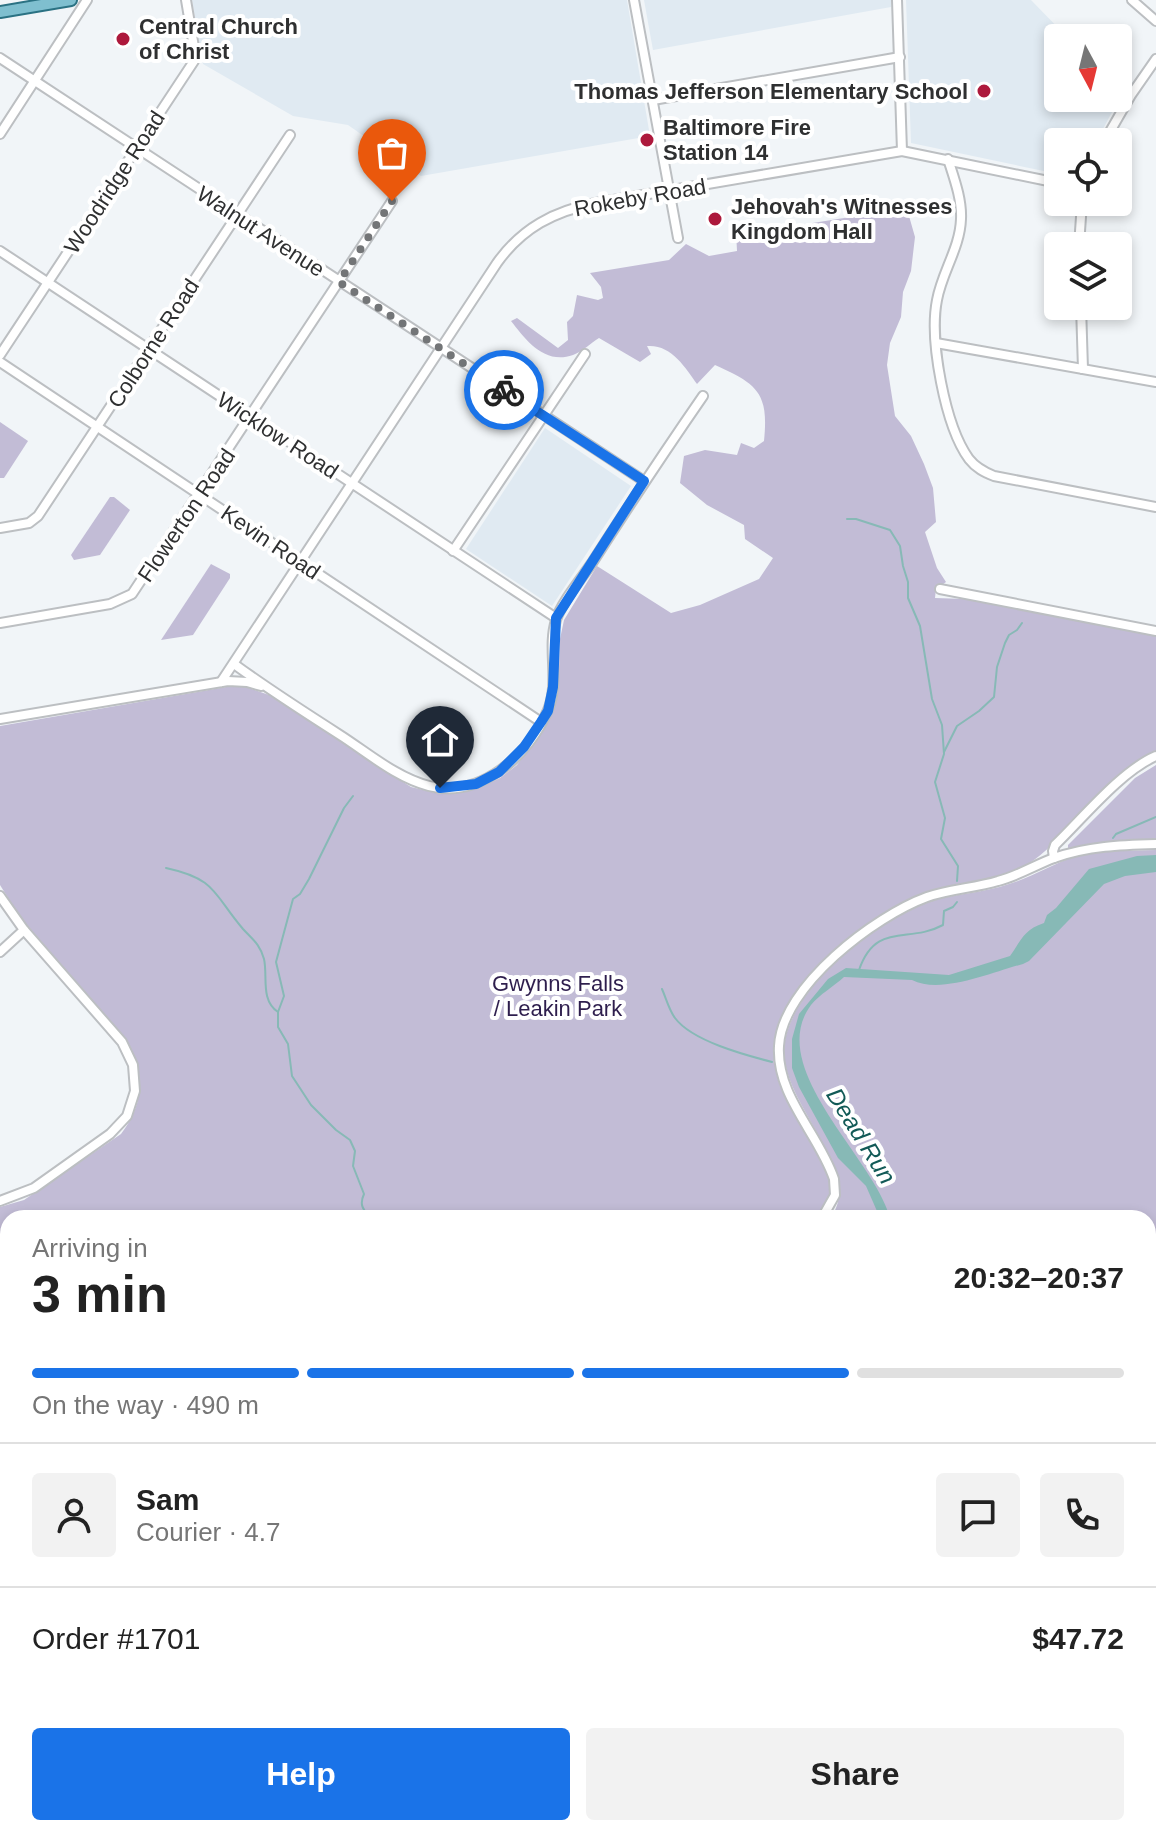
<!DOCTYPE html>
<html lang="en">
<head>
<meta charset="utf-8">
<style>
  body { margin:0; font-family:Arial,sans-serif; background:#f2f2f2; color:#222; height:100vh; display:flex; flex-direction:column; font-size:30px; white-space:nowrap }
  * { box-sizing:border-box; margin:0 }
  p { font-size:26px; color:#767676 }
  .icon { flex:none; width:44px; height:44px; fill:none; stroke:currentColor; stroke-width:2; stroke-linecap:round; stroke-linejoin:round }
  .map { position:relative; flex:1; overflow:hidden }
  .details { position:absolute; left:0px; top:1210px; width:1156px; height:626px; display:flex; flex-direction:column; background:#fff; border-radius:24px 24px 0 0; box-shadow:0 4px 12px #0003 }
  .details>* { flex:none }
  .needle { width:52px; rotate:173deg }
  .tools { position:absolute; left:1044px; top:24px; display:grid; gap:16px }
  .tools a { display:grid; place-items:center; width:88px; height:88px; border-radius:8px; background:#fff; box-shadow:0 4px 12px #0003; font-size:40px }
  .pin { position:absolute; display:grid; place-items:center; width:68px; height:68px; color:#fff; margin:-82px -34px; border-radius:50% 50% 50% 0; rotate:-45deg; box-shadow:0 0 8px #0007 }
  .pin .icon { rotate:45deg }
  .courier { position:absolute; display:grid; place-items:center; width:80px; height:80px; margin:-40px; border:6px solid #1a73e8; border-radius:50%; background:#fff; color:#222; box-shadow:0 2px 10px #0007 }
  .summary em { font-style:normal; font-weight:700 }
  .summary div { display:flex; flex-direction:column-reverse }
  .summary { display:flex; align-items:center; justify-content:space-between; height:136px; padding:0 32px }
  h1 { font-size:52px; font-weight:700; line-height:60px }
  .bar { display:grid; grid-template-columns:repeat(4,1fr); gap:12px 8px; align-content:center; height:96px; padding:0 32px }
  .bar i { height:10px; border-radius:6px; background:#e0e0e0 }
  .bar .on { background:#1a73e8 }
  .bar p { grid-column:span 4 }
  .line { display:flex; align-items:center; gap:20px; padding:0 32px; border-top:2px solid #e0e0e0 }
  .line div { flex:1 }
  .round { display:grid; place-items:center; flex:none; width:84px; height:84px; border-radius:8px; background:#f2f2f2 }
  .primary-button { display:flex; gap:16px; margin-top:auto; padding:16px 32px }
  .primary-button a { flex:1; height:92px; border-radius:8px; background:#1a73e8; color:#fff; font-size:32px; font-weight:700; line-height:92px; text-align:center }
  .primary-button a+a { background:#f2f2f2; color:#222 }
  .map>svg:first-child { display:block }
  .built { fill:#e0eaf2 }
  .green { fill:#c2bcd6 }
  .water { fill:#87b9b6 }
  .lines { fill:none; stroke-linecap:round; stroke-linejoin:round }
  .stream { stroke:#87b9b6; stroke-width:2 }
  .minor-casing { stroke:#bcbfc2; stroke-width:12 }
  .major-casing { stroke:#2b7283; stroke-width:14 }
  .minor { stroke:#fff; stroke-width:8 }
  .major { stroke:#7fbfcf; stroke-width:10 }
  .done { stroke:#737577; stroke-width:8; stroke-dasharray:0 14.4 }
  .route { stroke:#1a73e8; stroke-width:10 }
  .poi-dot { fill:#ad193c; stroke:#fff; stroke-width:3 }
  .labels { text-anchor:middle; stroke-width:8; stroke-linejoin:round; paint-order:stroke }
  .poi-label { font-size:22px; font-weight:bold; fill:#2f3031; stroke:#fff; text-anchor:start }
  .street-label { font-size:22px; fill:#2f3031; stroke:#fff }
  .park-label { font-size:22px; fill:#2e1e4d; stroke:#fff }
  .water-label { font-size:24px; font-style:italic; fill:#125a57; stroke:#fff }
</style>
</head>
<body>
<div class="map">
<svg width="1156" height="1835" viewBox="0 0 1156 1835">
  <rect width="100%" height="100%" fill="#f1f5f8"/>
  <g class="built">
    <polygon points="192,0 627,0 650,136 421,176 348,125 293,116 203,64"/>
    <polygon points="644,0 891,0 891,7 653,50"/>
    <polygon points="906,0 1031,0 1068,38 1058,38 1058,98 1118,98 1118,77 1127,84 1096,142 1058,142 1058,174 911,143"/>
    <polygon points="545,428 631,486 552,606 466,549"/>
  </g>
  <g class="green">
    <path d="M894 210 909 216 915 237 911 271 903 292 901 317 890 343 887 365 895 416 911 436 924 464 933 488 936 522 925 532 937 568 946 582 936 589 935 598 966 599 1156 636V753C1104 771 1077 829 1034 860 1006 880 978 879 948 888 936 891 925 899 915 904 862 930 785 975 776 1039 771 1079 795 1114 813 1146 820 1158 829 1171 831 1185 833 1198 825 1208 818 1218H8V1515L0 1519V1207L24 1200 121 1134C145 1103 145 1072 126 1039L20 917 0 885V726L226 687H246L269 695 411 787 440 794 479 788 500 778 517 765 549 720 558 694 560 639 564 620 597 566 671 613 700 605 759 579 773 558 745 539 744 525 707 505 680 483 684 456 705 450 737 455 741 443 754 448 764 441C769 392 757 384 715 365L697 384C685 367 671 344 647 346L651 354 640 362 599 338C591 343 582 352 573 355 544 365 526 340 511 321L517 318 558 348 568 340 567 322 573 316 577 295 598 300 603 298 601 287 590 273 669 260 686 244 709 256 737 251 736 231 769 230Z"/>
    <polygon points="0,422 28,441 4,478 0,478"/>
    <polygon points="110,497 114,497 130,510 100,555 74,560 71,555"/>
    <polygon points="211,564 230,574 230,578 193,635 161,640"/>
    <polygon points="1156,765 1156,842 1109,842 1068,851 1068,845 1135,778"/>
    <path d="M1156 850V1835H0V1528L8 1526V1828H1148V1218H830C866 1174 783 1105 784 1051 785 990 879 919 932 901 957 893 984 893 1009 884 1032 877 1054 863 1077 856 1103 849 1129 851 1156 850Z"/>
  </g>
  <path class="water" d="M1156 855V872L1125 876 1104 884 1029 961 1023 964C992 972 941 995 912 980L844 977C834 986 819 995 811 1005 764 1068 875 1159 890 1218H880L866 1186 838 1158 799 1087 792 1068V1039L799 1014 828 979 846 968 949 975 1010 956C1021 941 1023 930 1044 923L1047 915 1056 908 1089 869 1137 856Z"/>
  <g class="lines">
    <g class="stream">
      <polyline points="847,519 856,519 890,530 900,546 903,566 908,582 908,598 920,626 932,699 942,725 944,754 935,782 945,818 941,839 958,866 957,881"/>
      <polyline points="944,752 957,726 979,711 994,697 997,667 1005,643 1009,635 1017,630 1022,623"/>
      <path d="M353 796 344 808 309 879 300 894 293 899 276 962 284 996 278 1012V1027L288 1044 292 1076 311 1105 336 1130 350 1140 355 1151 353 1166 364 1194C359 1205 363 1209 370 1218"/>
      <polyline points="1113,838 1116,834 1156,817"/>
      <path d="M166 868C217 879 213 894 243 929 252 939 260 944 264 959 268 976 260 1000 278 1012"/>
      <path d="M859 970C876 921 908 944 943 925L944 911 953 907 957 902"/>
      <path d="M662 989C666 998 669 1010 675 1018 692 1041 745 1055 772 1062"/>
      <polyline points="0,1720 8,1725"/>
      <polyline points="5,1810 8,1802"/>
    </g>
    <g class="minor-casing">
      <g id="minor">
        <polyline points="634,0 678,238"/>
        <polyline points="897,0 902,151"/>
        <polyline points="1132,0 1156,21"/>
        <polyline points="0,58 644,481"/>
        <polyline points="653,100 900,57"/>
        <polyline points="0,134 87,0"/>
        <polyline points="1104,142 1131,95 1156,59"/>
        <path d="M948 159C954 178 962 199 961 219 960 248 942 272 937 300 929 340 945 426 969 459 976 468 984 472 994 476L1156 507"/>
        <polyline points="1079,246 1082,202"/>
        <polyline points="0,251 556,618"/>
        <polyline points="1081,306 1083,369"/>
        <polyline points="936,343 1156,382"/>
        <polyline points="0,355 194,61 195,53 186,0"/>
        <polyline points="0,362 541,722"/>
        <polyline points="0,528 29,523 38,516 290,135"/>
        <polyline points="453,551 585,354"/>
        <polyline points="940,589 1156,631"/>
        <polyline points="0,623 110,604 132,594 392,201"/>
        <path d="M234 664C268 689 304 712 340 735 368 753 397 778 429 786 481 799 529 755 548 710 560 681 547 649 556 620 561 603 581 579 592 563 628 507 665 451 703 396"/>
        <path d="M221 682 497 263C522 228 554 211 596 203L902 151 1058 183"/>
        <polyline points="0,719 228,681 247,682 261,686"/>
        <path d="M1054 858 1053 851 1055 845C1083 818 1121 771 1156 756"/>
        <polyline points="0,896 24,930 122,1042 133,1065 135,1091 127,1116 110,1134 34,1188 0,1201"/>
        <polyline points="0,952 24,930"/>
        <path d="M822 1218 835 1195 834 1179C819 1134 776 1096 779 1046 782 986 875 916 927 897 950 889 975 888 998 881 1018 876 1035 865 1054 858 1088 846 1121 845 1156 844"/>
        <polyline points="0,1523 8,1520"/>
        <polyline points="1148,1676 1156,1683"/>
      </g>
    </g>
    <g class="major-casing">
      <polyline id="major" points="0,12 71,0"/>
    </g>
    <use href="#minor" class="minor"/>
    <use href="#major" class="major"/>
  </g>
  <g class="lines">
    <polyline class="done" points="392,201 339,282 504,390"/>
    <polyline class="route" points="440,788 476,784 499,772 524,747 541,722 548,711 553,687 556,618 644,481 504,390"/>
  </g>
  <g class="poi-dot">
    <circle cx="123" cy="39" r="8"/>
    <circle cx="984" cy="91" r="8"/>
    <circle cx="647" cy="140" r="8"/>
    <circle cx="715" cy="219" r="8"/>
  </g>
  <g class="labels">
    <g class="poi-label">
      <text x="139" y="34">Central Church<tspan x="139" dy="25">of Christ</tspan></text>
      <text x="968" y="99" text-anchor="end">Thomas Jefferson Elementary School</text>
      <text x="663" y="135">Baltimore Fire<tspan x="663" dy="25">Station 14</tspan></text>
      <text x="731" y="214">Jehovah's Witnesses<tspan x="731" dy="25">Kingdom Hall</tspan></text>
    </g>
    <g class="street-label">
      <text transform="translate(114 182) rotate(-57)" y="8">Woodridge Road</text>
      <text transform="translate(640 197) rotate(-10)" y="8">Rokeby Road</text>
      <text transform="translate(261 231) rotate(33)" y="8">Walnut Avenue</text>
      <text transform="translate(153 343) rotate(-57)" y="8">Colborne Road</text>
      <text transform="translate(278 435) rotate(33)" y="8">Wicklow Road</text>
      <text transform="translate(186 515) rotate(-56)" y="8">Flowerton Road</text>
      <text transform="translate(271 542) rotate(34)" y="8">Kevin Road</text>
    </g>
    <g class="park-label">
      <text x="558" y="991">Gwynns Falls<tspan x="558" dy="25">/ Leakin Park</tspan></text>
    </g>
    <g class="water-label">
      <text transform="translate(861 1136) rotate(58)" y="8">Dead Run</text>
    </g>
  </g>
</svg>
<div class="tools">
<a><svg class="needle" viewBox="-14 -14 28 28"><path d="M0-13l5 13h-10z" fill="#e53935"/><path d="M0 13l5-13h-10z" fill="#767676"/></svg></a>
<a><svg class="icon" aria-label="locate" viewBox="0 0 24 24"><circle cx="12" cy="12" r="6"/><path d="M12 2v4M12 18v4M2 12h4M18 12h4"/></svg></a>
<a><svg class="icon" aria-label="layers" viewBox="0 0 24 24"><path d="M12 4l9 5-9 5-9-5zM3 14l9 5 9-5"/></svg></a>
</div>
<div class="pin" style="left:392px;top:201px;background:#ea580c"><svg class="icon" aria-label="bag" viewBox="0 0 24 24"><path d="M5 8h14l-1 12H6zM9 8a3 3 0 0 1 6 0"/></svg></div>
<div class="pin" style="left:440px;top:788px;background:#1f2937"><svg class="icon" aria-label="home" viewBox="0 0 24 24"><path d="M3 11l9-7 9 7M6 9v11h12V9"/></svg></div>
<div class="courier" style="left:504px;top:390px"><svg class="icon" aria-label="bike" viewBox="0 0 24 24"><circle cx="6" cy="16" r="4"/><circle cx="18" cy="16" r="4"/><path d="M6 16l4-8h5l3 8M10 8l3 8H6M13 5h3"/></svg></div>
<section class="details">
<div class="summary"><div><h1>3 min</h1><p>Arriving in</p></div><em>20:32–20:37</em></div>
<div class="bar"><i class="on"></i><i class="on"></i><i class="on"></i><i></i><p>On the way · 490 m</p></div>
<div class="line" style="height:144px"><a class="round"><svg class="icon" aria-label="person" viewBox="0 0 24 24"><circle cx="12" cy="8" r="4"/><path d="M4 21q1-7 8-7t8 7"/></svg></a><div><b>Sam</b><p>Courier · 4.7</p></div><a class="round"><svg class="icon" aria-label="chat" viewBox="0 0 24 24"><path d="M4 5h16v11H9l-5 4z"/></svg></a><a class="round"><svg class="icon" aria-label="phone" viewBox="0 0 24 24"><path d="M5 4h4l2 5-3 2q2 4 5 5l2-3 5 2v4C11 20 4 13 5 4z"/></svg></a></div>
<div class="line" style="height:104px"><div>Order #1701</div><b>$47.72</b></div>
<div class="primary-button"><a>Help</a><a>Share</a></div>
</section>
</div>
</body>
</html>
